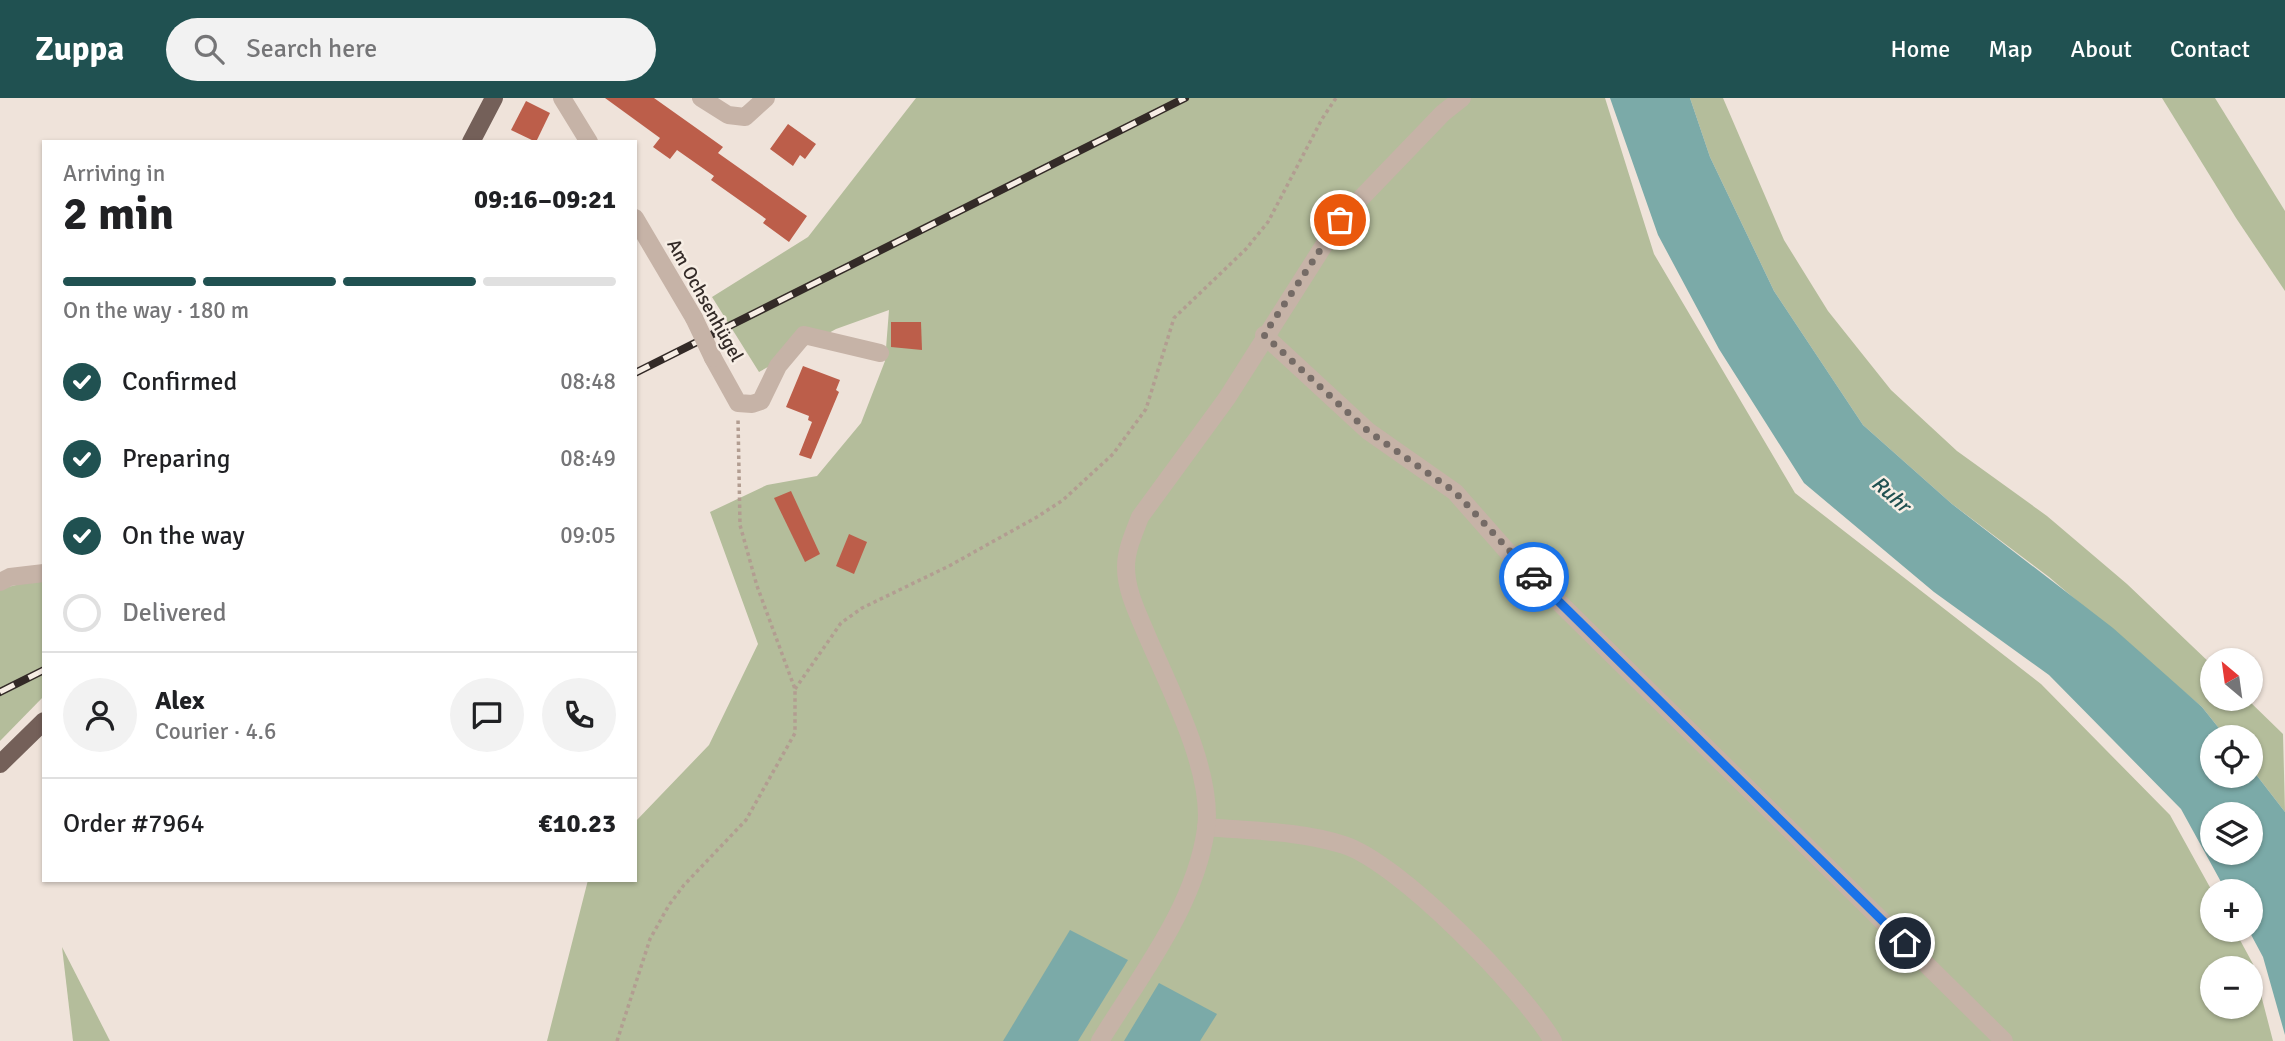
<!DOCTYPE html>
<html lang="en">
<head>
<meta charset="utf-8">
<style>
  body { margin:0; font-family:Signika,sans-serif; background:#f2f2f2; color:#202124; height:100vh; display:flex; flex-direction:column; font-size:26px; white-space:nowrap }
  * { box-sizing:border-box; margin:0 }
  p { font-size:23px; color:#757577 }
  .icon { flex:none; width:38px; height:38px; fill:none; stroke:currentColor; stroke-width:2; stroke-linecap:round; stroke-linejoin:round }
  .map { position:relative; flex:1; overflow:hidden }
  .drawer { position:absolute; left:42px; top:42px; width:595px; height:742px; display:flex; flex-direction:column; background:#fff; border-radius:0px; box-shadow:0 2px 5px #0004 }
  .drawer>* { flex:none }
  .needle { width:46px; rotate:331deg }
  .tools { position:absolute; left:2200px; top:550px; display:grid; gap:14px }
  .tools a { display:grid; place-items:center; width:63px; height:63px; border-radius:50%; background:#fff; box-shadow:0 2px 5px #0004; font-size:35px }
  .pin { position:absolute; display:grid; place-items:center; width:60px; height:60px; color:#fff; margin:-30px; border:4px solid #fff; border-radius:50%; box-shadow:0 2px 7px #0007 }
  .courier { position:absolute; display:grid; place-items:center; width:70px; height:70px; margin:-35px; border:5px solid #1a73e8; border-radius:50%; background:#fff; color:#222; box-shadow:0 2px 9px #0007 }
  .overview em { font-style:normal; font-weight:700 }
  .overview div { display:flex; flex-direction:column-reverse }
  .overview { display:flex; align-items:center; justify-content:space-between; height:119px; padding:0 21px }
  h1 { font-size:46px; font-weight:700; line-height:52px }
  .bar { display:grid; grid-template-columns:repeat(4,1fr); gap:10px 7px; align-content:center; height:84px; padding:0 21px }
  .bar i { height:9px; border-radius:5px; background:#e0e0e0 }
  .bar .current { background:#205151 }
  .bar p { grid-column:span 4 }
  .line { display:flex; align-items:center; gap:18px; padding:0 21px; border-top:2px solid #e0e0e0 }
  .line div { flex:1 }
  .round { display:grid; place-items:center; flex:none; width:74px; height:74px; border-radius:37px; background:#f2f2f2 }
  ol { padding:0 21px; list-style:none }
  li { display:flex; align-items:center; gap:21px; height:77px }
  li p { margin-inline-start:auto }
  li .icon { padding:7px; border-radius:50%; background:#205151; color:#fff; stroke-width:4 }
  li:last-child { color:#757577 }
  li i { width:38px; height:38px; border:4px solid #e0e0e0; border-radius:50% }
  header { display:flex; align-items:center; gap:42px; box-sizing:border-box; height:98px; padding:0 35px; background:#205151; color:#fff }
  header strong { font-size:33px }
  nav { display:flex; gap:38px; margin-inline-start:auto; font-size:24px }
  .search { width:490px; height:63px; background:#f2f2f2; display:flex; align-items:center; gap:18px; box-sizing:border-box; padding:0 24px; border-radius:38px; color:#757577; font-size:26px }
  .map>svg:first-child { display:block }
  .green { fill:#b4bd9b; fill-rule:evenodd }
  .water { fill:#7baaa8; fill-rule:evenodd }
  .building { fill:#bc5e4a }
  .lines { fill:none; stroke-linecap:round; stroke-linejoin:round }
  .path { stroke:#b29d91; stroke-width:3.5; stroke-dasharray:3.5 3.5; stroke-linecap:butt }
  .minor { stroke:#c6b3a7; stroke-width:18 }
  .major { stroke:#746059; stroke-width:18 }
  .rail-casing { stroke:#332a27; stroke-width:8 }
  .rail { stroke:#f7eee5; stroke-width:5; stroke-dasharray:16; stroke-linecap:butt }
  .minor-bridge { stroke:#c6b3a7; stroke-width:18 }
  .done { stroke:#756b66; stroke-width:7; stroke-dasharray:0 12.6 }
  .route { stroke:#1a73e8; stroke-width:9 }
  .labels { text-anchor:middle; stroke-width:5; stroke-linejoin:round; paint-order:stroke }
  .street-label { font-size:19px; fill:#332a27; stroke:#f7eee5 }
  .water-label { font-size:21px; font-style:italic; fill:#205151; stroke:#f7eee5 }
</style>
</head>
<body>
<header>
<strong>Zuppa</strong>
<div class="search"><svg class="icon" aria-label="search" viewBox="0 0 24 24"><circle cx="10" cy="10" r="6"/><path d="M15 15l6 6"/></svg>Search here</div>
<nav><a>Home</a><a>Map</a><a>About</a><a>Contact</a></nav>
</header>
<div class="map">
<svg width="2285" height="943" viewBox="0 0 2285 943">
  <rect width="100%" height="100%" fill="#efe3da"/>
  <g class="green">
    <path d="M916 0H1605L1654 156 1795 395 2041 586 2170 717 2212 793V831H2234L2253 866 2273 943H547L588 782H635V724L709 647 758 546 710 414 767 387 817 378 861 325 885 263 889 212 836 231 759 274 712 199 808 139ZM2212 870H2250V908H2212Z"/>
    <polygon points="1690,0 1723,0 1784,142 1828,213 1891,292 1957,353 2047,418 2127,486 2212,567 2212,600 2246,600 2283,636 2285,714 2251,670 2250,639 2226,639 2202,609 2049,479 1952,406 1863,327 1774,193 1710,59"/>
    <polygon points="2162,0 2215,0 2285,113 2285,193 2236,120"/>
    <polygon points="44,480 44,598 0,643 0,491"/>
    <polygon points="62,849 110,943 73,943"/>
  </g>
  <g class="water">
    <path d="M1610 0H1690L1710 59 1774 193 1863 327 1952 406 2113 530 2202 609 2226 639H2212V677H2250L2251 670 2285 714V937L2263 859 2248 831H2250V793H2226L2181 711 2049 577 1934 494 1804 385 1719 251 1658 137ZM2212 716H2250V754H2212Z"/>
    <polygon points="1070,832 1128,862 1078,943 1003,943"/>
    <polygon points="1159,885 1217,916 1200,943 1124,943"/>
  </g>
  <g class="building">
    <polygon points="605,0 654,0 723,49 718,55 807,118 789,144 763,125 766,121 711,82 714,78 677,52 670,61 653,49 660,40"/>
    <polygon points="526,3 550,15 536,44 511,32"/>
    <polygon points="788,26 816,46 805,61 800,57 793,68 770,51"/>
    <polygon points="891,224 921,224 922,252 891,249"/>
    <polygon points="803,268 840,282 836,292 839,294 811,361 799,357 812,324 808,322 809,318 786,309"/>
    <polygon points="791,393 820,456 805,464 774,400"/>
    <polygon points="849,436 867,444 854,476 836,468"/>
  </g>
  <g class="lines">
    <g class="path">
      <polyline points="795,591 841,525 862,510 949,468 1037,419 1063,402 1113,356 1146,311 1174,220 1246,151 1268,124 1322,21 1336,0"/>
      <polyline points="617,943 650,841 669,807 684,787 746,722 795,635 795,591 757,488 740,427 738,321"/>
    </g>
    <g class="minor">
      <polyline points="562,0 589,44"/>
      <polyline points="701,0 728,17 745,19 766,0"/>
      <polyline points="635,120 694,220"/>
      <polyline points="1264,237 1368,333 1455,394 1507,453 2004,943"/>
      <polyline points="713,260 738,305 752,306 761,303 778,268 804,237 880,255"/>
      <polyline points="0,484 10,479 44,475"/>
      <path d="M1206 729C1252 733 1301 733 1344 747 1400 765 1522 891 1553 943"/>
      <path d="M1100 943C1140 878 1195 809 1206 731 1214 675 1170 591 1148 540 1139 518 1126 494 1126 469 1126 452 1134 435 1140 419L1227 300 1340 122 1443 15 1462 0"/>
    </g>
    <g class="major">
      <polyline points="471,44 494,0"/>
      <polyline points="0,666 44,623"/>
    </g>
    <g class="rail-casing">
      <g id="rail">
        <polyline points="635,275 1185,0"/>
        <polyline points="0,594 44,572"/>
      </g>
    </g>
    <use href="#rail" class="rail"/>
    <polyline class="minor-bridge" points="694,220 713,260"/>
  </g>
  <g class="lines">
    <polyline class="done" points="1340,122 1264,237 1368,333 1455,394 1534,479"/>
    <polyline class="route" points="1534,479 1905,845"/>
  </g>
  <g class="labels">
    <g class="street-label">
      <text transform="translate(706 202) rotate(61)" y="7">Am Ochsenhügel</text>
    </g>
    <g class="water-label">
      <text transform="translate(1891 396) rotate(41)" y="7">Ruhr</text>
    </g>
  </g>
</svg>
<div class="tools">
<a><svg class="needle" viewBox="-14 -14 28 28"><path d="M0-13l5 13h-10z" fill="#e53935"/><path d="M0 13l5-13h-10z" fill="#757577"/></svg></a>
<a><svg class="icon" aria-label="locate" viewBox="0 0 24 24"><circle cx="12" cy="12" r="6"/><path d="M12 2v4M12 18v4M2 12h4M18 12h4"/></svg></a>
<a><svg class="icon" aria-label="layers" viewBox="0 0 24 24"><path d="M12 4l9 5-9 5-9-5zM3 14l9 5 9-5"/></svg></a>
<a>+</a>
<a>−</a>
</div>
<div class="pin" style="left:1340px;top:122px;background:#ea580c"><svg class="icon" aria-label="bag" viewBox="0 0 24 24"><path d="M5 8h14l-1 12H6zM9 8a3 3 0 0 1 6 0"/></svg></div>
<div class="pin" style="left:1905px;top:845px;background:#1f2937"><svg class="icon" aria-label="home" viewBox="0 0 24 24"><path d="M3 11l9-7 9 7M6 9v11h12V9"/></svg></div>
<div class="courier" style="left:1534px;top:479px"><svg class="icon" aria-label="car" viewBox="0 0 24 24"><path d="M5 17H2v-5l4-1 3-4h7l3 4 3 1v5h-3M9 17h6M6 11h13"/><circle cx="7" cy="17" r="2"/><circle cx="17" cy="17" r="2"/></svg></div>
<section class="drawer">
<div class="overview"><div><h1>2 min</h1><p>Arriving in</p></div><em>09:16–09:21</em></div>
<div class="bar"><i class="current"></i><i class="current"></i><i class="current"></i><i></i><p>On the way · 180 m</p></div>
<ol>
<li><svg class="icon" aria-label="check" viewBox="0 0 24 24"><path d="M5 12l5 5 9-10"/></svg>Confirmed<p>08:48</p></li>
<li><svg class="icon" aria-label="check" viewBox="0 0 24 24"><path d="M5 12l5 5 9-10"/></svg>Preparing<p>08:49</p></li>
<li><svg class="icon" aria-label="check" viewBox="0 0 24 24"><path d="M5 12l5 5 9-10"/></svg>On the way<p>09:05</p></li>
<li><i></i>Delivered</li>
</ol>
<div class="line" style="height:126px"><a class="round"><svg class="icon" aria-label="person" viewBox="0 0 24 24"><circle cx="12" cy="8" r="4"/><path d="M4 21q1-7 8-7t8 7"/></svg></a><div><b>Alex</b><p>Courier · 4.6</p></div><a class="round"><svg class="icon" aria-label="chat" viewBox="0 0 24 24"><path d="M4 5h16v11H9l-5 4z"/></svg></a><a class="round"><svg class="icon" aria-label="phone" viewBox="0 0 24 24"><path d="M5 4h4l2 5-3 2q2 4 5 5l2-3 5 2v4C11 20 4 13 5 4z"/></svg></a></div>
<div class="line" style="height:91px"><div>Order #7964</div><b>€10.23</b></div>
</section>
</div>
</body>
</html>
